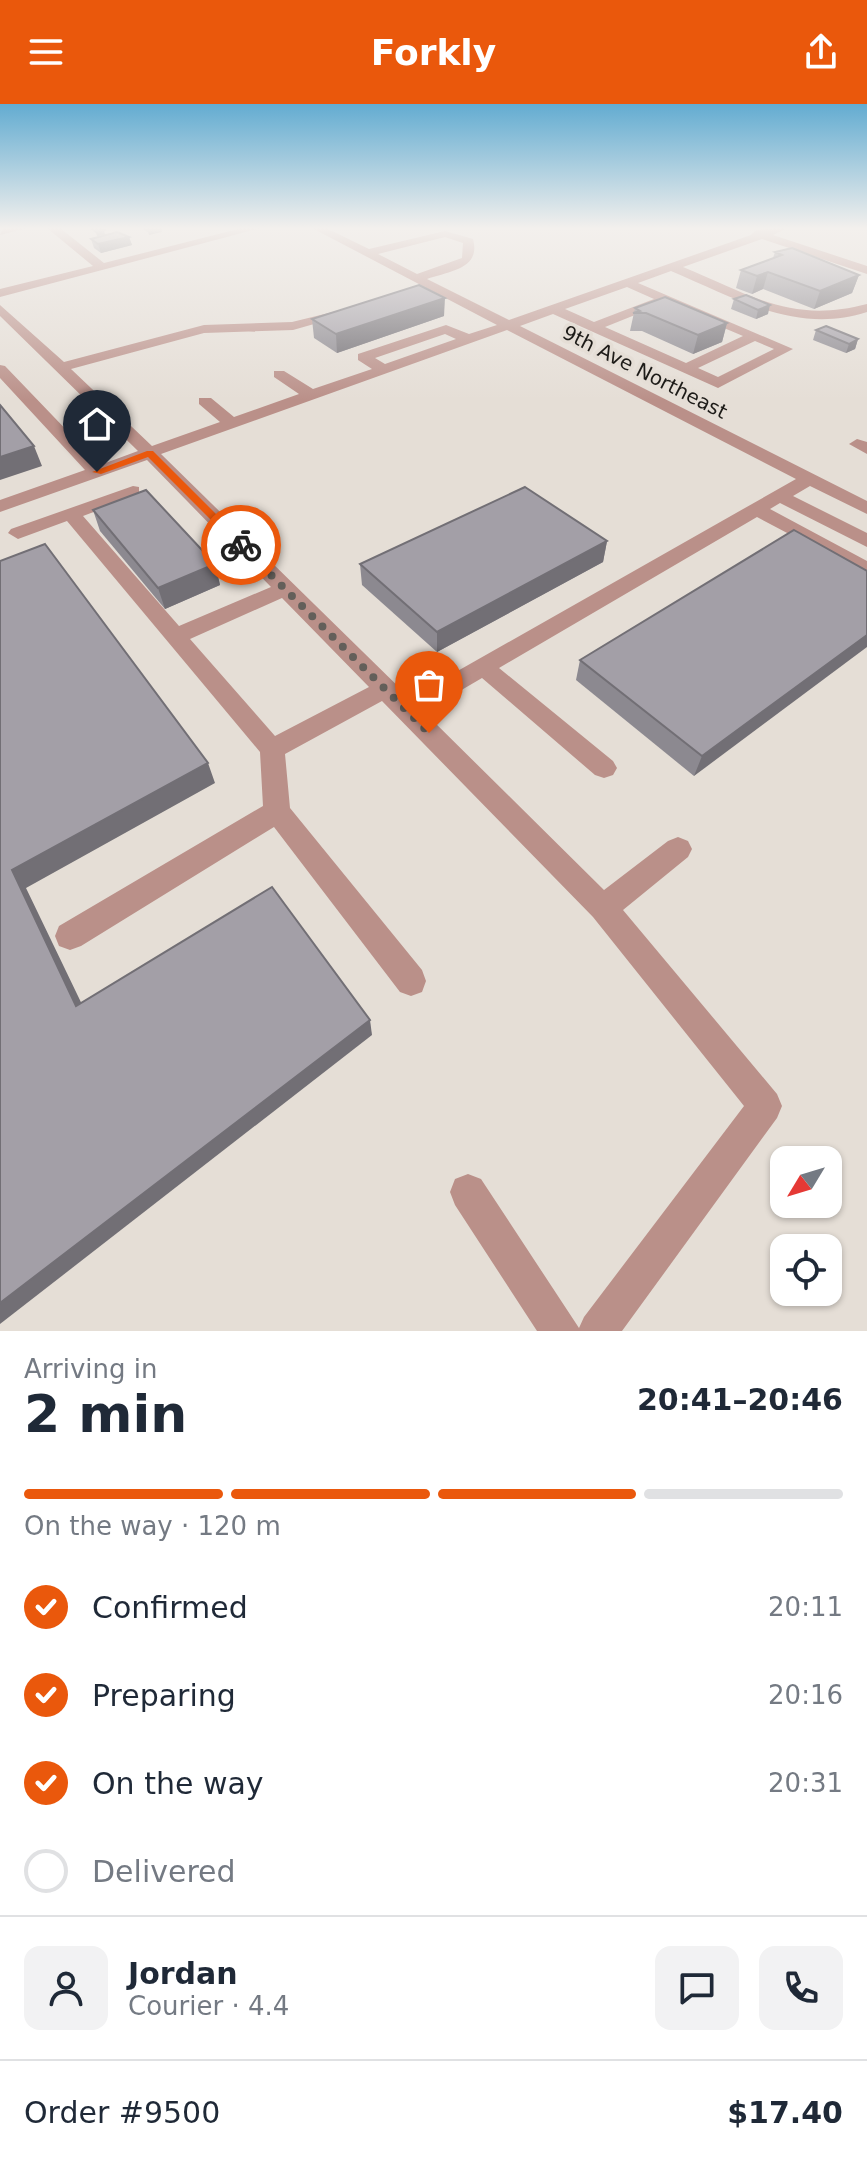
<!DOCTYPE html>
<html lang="en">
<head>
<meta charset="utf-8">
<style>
  body { margin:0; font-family:"DejaVu Sans",sans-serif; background:#f2f2f3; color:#1f2937; height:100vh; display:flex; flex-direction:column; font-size:30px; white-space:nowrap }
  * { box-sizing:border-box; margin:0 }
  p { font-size:26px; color:#747a83 }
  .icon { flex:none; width:44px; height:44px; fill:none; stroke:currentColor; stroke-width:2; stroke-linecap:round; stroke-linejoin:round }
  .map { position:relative; height:1227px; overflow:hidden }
  .side { display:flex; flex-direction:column; background:#fff; flex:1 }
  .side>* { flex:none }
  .needle { width:52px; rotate:232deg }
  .controls { position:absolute; left:770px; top:1042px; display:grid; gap:16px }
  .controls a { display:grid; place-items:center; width:72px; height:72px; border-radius:16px; background:#fff; box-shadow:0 2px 6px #0004; font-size:40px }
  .pin { position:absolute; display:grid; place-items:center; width:68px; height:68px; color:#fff; margin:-82px -34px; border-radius:50% 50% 50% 0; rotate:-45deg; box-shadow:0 0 8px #0007 }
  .pin .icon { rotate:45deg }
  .courier { position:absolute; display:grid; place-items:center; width:80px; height:80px; margin:-40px; border:6px solid #ea580c; border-radius:50%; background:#fff; color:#222; box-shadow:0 2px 10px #0007 }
  .head em { font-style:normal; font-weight:800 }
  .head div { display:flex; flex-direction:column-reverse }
  .head { display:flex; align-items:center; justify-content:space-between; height:136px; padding:0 24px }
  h1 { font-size:52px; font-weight:800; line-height:60px }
  .bar { display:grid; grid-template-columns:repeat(4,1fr); gap:12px 8px; align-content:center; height:96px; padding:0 24px }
  .bar i { height:10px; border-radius:6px; background:#e0e1e3 }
  .bar .selected { background:#ea580c }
  .bar p { grid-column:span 4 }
  .line { display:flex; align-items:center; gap:20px; padding:0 24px; border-top:2px solid #e0e1e3 }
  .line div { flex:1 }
  .round { display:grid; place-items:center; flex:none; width:84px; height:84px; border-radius:16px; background:#f2f2f3 }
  ol { padding:0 24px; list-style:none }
  li { display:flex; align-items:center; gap:24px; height:88px }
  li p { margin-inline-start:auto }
  li .icon { padding:8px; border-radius:50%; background:#ea580c; color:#fff; stroke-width:4 }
  li:last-child { color:#747a83 }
  li i { width:44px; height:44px; border:4px solid #e0e1e3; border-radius:50% }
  header { display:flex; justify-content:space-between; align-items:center; height:104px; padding:0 24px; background:#ea580c; color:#fff; font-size:36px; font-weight:800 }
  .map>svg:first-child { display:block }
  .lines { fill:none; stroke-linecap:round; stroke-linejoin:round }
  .minor { fill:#ba9089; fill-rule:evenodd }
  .wall { fill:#8c8990 }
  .shaded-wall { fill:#726f75 }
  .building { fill:#a39fa7; stroke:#726f75; stroke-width:2 }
  .route { fill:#ea580c }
  .done { stroke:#635f5a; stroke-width:8; stroke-dasharray:0 14.4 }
  .labels { text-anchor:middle; stroke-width:7; stroke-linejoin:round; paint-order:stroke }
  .far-street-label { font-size:20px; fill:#1d1b18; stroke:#e5ded6 }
</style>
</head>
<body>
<header><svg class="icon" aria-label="menu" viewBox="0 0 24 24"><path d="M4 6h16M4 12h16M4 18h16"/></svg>Forkly<svg class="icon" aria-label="share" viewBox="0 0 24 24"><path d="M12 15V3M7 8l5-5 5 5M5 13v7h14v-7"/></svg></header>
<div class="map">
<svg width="867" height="1227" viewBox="0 0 867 1227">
  <rect width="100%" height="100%" fill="#e5ded6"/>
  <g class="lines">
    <g class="minor">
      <polygon points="28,124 0,131 3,125"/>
      <polygon points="47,124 60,124 104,159 242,124 261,124 0,193 0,185 93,162"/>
      <path d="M312 124H326L369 145 445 127 473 135C481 165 450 167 427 175L509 216 751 131 756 126 787 124 773 131 867 162V170L762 135 683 163C751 191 791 220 867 200V208C797 231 735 194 671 167L638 179 793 245 718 284 553 210 520 222 867 397V410L810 382 793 392 867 429V443L780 399 770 405 867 457V471L757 413 499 564 613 657 617 664 613 671 604 674 595 671 482 574 424 608 604 786 668 737 678 733 688 737 692 745 688 753 623 806 777 990 782 1002 777 1014 622 1227H537L455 1101 450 1088 455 1075 468 1070 481 1075 579 1224 584 1213 744 1002 593 813 382 597 285 650 290 704 422 866 426 877 422 888 411 892 400 888 274 723 81 842 70 846 59 842 55 832 59 822 263 702 260 648 67 417 18 435 8 429 11 425 133 382 139 383V391L83 412 179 522 271 483 147 356 0 408V396L85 366 0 274V261L5 262 100 361 138 347 0 212V201L64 258 204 221 292 218 349 204V210L293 226 204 229 71 265 152 342 220 318 199 300V294H211L234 313 299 290 274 273V267H284L313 285 372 265 358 256V250L446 221 469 230 497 221ZM445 133 463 139 462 154 417 170 378 150ZM627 183 654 195 594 218 565 205ZM665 199 743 232 686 259 605 223ZM507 226 796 375 410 594 161 350ZM445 230 456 235 385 260 375 254ZM755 237 774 245 718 273 698 264ZM282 494 369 583 275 632 190 535Z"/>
      <polygon points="857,335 867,338 867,350 849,340"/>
    </g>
  </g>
  <g class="wall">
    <polygon points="129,133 132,141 101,149 94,144 91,135"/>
    <polygon points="775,148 859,171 852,189 814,205 763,185 752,190 736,184 741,166 773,154"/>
    <polygon points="734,195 768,210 756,215 731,205"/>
    <polygon points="635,204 727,219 722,238 693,250 642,227 630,227"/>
    <polygon points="444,212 337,249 314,234 312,215"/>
    <polygon points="816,226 858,235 855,245 846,249 813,236"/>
    <polygon points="93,406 215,460 220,481 165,505 100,427"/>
    <polygon points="607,437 603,458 437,548 362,481 360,460"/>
    <polygon points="867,467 694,672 576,576 580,556"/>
  </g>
  <g class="shaded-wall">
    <polygon points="161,124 162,128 149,131 148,127"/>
    <polygon points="104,126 105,131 97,132 96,128"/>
    <polygon points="129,133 132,141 101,149 98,140"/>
    <polygon points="768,168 763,185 752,190 757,172"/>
    <polygon points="859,171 852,189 814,205 820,187"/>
    <polygon points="445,194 444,212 337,249 336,230"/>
    <polygon points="770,201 768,210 756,215 758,206"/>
    <polygon points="727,219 722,238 693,250 698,231"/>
    <polygon points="858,235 855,245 846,249 849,240"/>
    <polygon points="34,342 42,362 0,376 0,353"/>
    <polygon points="607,437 603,458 437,548 437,528"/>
    <polygon points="215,460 220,481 165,505 158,484"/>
    <polygon points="867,531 867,543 694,672 702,652"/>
    <polygon points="208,659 215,679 26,784 90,917 76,902 12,766"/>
    <polygon points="370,916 372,931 0,1220 0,1199"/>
  </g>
  <g class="building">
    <polygon points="91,124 100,124 104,126 96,128"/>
    <polygon points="143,124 161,124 148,127"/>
    <polygon points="117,128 129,133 98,140 91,135"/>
    <polygon points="792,144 859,171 820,187 768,168 757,172 741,166 782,151 775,148"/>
    <polygon points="419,181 445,194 336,230 312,215"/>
    <polygon points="746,191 770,201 758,206 734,195"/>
    <polygon points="665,193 727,219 698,231 646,209 633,209 640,207 635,204"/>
    <polygon points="826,222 858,235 849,240 816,226"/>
    <polygon points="0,301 34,342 0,353"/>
    <polygon points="525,383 607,437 437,528 360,460"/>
    <polygon points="146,386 215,460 158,484 93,406"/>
    <polygon points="794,426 867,467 867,531 702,652 580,556"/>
    <polygon points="45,440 208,659 12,766 76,902 272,783 370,916 0,1199 0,457"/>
  </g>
  <linearGradient id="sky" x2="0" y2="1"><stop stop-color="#63acd1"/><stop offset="0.42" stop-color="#f3f0ed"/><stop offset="1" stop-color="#f3f0ed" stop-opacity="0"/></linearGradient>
  <rect width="867" height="296" fill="url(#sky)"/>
  <polygon class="route" points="147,347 153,347 245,439 245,443 238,443 148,353 101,370 92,368"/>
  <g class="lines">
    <polyline class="done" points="241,441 429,629"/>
  </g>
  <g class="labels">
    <g class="far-street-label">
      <text transform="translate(645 268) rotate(27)" y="7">9th Ave Northeast</text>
    </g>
  </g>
</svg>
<div class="controls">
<a><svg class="needle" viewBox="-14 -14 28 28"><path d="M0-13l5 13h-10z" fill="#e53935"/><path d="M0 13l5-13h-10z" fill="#747a83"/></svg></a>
<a><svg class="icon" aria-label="locate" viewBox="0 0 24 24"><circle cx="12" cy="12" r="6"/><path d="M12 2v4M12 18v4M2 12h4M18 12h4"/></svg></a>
</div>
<div class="pin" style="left:429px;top:629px;background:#ea580c"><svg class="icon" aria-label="bag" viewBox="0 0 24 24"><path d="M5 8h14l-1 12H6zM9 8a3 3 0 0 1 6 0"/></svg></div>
<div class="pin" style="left:97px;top:368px;background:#1f2937"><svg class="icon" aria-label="home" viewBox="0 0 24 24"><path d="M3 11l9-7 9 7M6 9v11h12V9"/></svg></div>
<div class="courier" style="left:241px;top:441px"><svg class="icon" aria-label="bike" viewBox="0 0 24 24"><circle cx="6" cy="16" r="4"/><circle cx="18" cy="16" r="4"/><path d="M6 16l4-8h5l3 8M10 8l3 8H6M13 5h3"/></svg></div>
</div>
<section class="side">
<div class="head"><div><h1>2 min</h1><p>Arriving in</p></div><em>20:41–20:46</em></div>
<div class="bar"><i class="selected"></i><i class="selected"></i><i class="selected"></i><i></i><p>On the way · 120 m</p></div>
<ol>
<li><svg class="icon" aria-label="check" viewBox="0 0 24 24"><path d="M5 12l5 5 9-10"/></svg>Confirmed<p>20:11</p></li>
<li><svg class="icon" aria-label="check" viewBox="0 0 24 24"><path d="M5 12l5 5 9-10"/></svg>Preparing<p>20:16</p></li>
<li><svg class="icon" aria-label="check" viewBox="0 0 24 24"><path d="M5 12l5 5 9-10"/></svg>On the way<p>20:31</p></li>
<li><i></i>Delivered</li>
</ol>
<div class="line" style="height:144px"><a class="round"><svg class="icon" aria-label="person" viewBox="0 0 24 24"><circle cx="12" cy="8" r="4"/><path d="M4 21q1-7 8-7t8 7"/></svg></a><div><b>Jordan</b><p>Courier · 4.4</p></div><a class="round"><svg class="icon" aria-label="chat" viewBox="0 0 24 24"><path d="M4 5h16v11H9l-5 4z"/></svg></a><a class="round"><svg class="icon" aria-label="phone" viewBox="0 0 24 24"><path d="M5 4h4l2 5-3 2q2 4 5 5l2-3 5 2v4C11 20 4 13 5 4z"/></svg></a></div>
<div class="line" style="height:104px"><div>Order #9500</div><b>$17.40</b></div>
</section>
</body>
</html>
